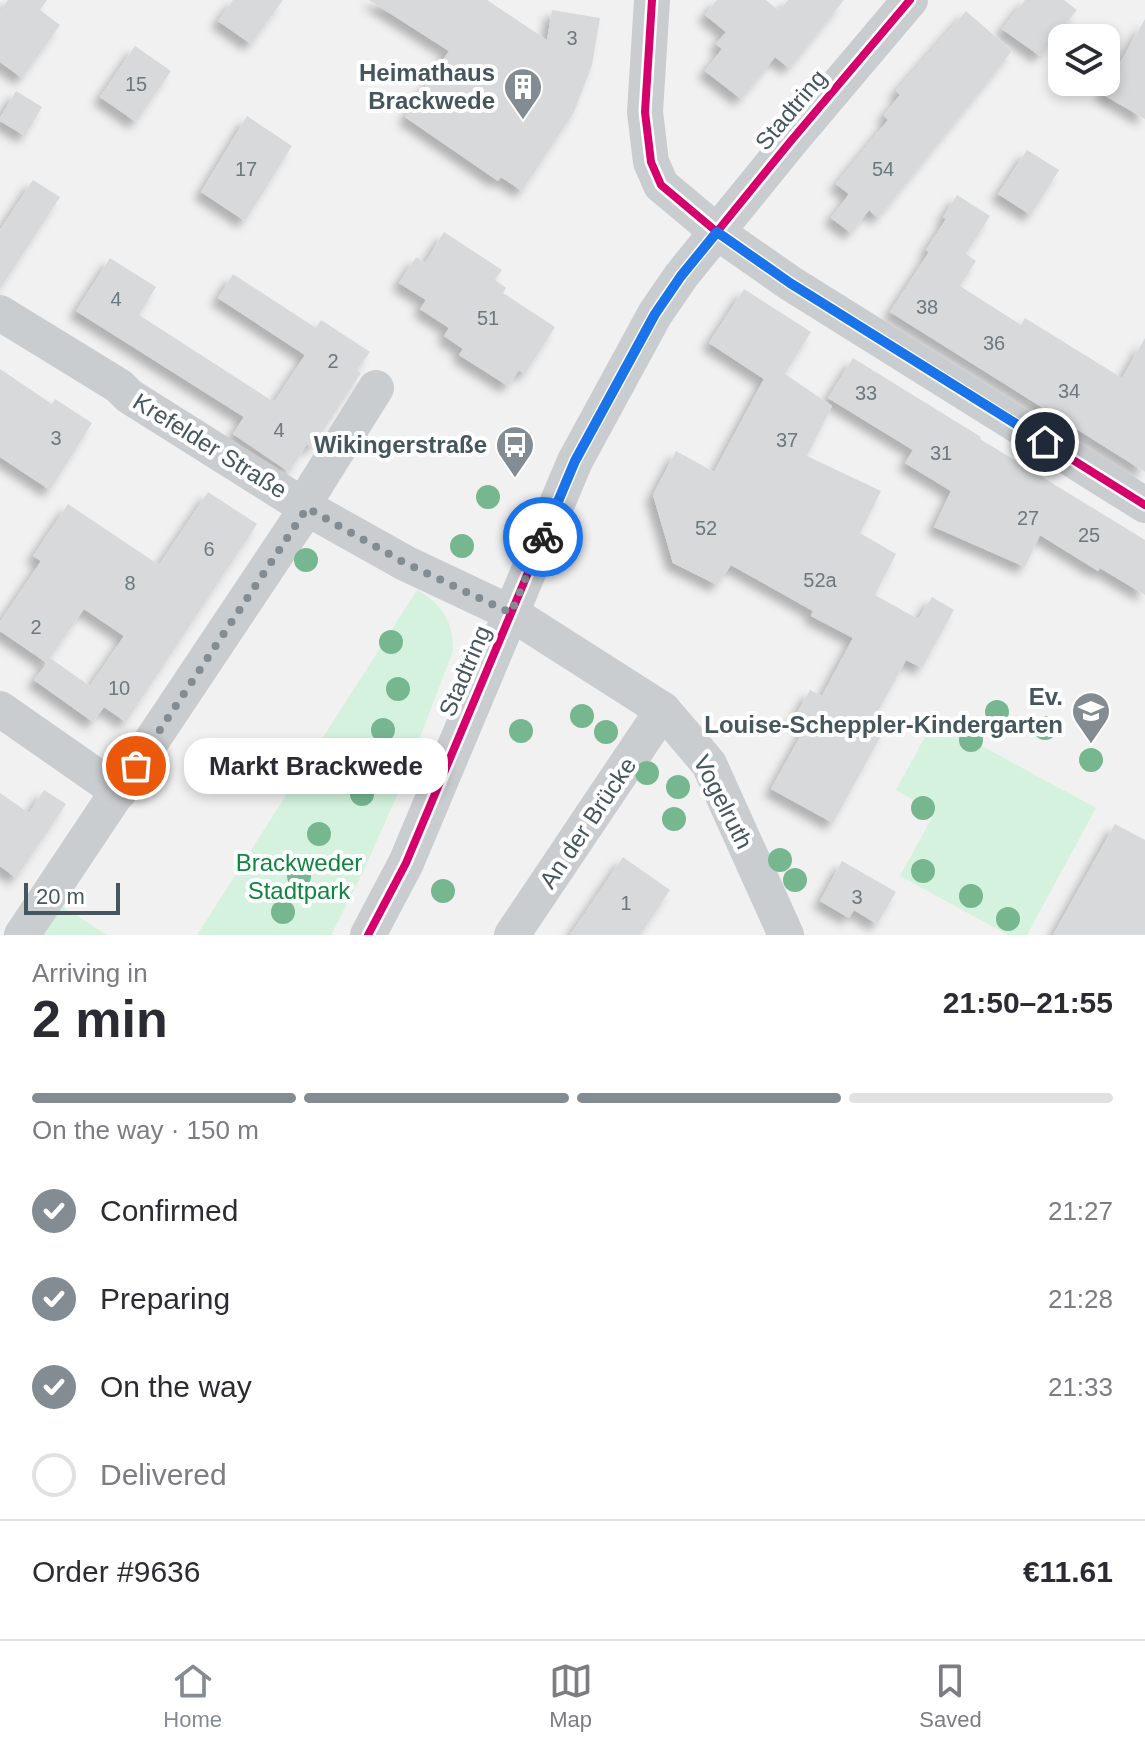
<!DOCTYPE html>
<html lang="en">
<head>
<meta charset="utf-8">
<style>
  body { margin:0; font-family:Helvetica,sans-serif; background:#f7f7f7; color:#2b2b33; height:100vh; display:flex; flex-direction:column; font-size:30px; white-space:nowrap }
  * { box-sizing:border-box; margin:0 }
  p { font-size:26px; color:#7c7c81 }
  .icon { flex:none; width:44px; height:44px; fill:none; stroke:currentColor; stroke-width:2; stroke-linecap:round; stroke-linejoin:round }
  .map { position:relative; height:935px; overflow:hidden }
  .panel { display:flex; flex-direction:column; background:#fff; flex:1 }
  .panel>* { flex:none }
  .tools { position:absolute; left:1048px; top:24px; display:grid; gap:16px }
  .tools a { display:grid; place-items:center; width:72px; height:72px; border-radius:16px; background:#fff; box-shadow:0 4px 12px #0003; font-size:40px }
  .scale { position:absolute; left:24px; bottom:20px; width:96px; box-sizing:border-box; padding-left:8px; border:4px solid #46565f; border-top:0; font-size:22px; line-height:28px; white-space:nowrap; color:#46565f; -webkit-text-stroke:6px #fff; paint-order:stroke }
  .pin { position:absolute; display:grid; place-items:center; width:68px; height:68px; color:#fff; margin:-34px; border:4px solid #fff; border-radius:50%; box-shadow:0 2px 8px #0007 }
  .courier { position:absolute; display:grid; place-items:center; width:80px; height:80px; margin:-40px; border:6px solid #1a73e8; border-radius:50%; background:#fff; color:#222; box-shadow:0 2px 10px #0007 }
  .bubble { position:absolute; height:56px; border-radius:24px; background:#fff; box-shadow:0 4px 12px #0003; font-size:26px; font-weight:600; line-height:56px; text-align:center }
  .head em { font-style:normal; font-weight:600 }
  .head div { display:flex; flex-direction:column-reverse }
  .head { display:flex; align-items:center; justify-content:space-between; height:136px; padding:0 32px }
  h1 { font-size:52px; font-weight:600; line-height:60px }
  .bar { display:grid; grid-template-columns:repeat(4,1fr); gap:12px 8px; align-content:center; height:96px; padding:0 32px }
  .bar i { height:10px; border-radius:6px; background:#e1e1e2 }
  .bar .on { background:#828c92 }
  .bar p { grid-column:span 4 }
  .line { display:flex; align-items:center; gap:20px; padding:0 32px; border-top:2px solid #e1e1e2 }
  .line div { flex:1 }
  ol { padding:0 32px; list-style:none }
  li { display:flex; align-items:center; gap:24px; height:88px }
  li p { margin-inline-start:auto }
  li .icon { padding:8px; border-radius:50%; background:#828c92; color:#fff; stroke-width:4 }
  li:last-child { color:#7c7c81 }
  li i { width:44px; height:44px; border:4px solid #e1e1e2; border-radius:50% }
  .menu { display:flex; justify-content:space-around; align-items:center; height:112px; border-top:2px solid #e1e1e2; background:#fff; font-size:22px; color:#7c7c81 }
  .menu a { display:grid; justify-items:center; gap:4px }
  .menu .on { color:#828c92 }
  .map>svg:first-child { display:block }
  .green { fill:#d4f2dd }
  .building { fill:#d8d9da; fill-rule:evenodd; filter:url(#shadow) }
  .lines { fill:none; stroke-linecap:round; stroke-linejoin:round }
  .minor { stroke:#cacdd0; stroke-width:36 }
  .cycleway-casing { stroke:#fff; stroke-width:13 }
  .cycleway { stroke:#d6006c; stroke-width:8 }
  .tree { fill:#76b790 }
  .done { stroke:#828c92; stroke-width:8; stroke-dasharray:0 14.4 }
  .route { stroke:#1a73e8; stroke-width:10 }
  .labels { text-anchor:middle; stroke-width:8; stroke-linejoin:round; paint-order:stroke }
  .number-label { font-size:20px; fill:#6c787f }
  .poi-label { font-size:24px; font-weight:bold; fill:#46565f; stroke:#fff; text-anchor:end }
  .street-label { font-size:24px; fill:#46565f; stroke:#fff }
  .park-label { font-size:24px; fill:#108740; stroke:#fff }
</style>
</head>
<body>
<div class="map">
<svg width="1145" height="935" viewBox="0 0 1145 935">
  <defs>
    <filter id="shadow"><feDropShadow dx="-7" dy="7" stdDeviation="4" flood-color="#0004"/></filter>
  </defs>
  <rect width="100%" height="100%" fill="#f2f1f1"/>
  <g class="green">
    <path d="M417 590C442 603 454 623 453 651L403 782 363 872 331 935H197Z"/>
    <polygon points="934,720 1096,808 1027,935 1008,935 900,876 935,812 896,790"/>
    <polygon points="60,905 107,935 41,935"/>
  </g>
  <g class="building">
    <polygon points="8,0 47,0 40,10 60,25 22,78 0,62 0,12"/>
    <polygon points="233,0 283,0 251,44 218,21"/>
    <polygon points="369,0 487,0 547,40 552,10 600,18 592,65 574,112 522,191 501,177 498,181 405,117 449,51"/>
    <polygon points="717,0 766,0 779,11 788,0 844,0 789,68 775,57 741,99 705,71 722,49 716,44 726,32 705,15"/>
    <polygon points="1025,0 1064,0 1077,10 1040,56 1002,29"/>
    <polygon points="966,11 1012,51 878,218 869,210 851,233 831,218 849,194 836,184 888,120 884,115 900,95 896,91"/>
    <polygon points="1145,19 1145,119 1102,94"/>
    <polygon points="135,46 171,71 136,122 100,97"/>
    <polygon points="16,91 42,107 25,136 0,121 0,118"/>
    <polygon points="247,116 292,146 245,221 201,192"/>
    <polygon points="1027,150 1059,170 1031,215 998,194"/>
    <polygon points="33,180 60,197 0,289 0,230"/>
    <polygon points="957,195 990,216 966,254 976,261 960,286 1021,325 1025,318 1122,378 1145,338 1145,472 890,312 929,252 926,250 946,219 943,217"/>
    <polygon points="444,232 502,270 495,280 506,288 503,293 555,327 525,374 519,370 508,386 459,355 463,349 444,336 449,328 420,309 426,300 399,283 416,257 425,263"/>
    <polygon points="110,258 156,287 139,315 274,402 305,355 218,298 233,274 316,328 321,320 370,352 357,370 361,373 324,429 312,447 307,444 289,472 233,434 244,417 76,311"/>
    <polygon points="744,289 811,332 785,374 832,406 807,456 881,491 860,533 896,554 875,595 918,619 932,597 954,610 922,668 906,660 871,724 884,730 833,823 771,789 806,726 793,720 810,690 822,696 853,638 811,616 813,611 731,565 717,585 673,563 653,495 676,451 714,472 764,379 709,343"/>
    <polygon points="853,358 981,437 980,439 1145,540 1145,595 1100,568 1098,571 1040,535 1025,567 934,527 951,491 905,463 913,450 828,398"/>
    <polygon points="0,369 52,404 55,399 92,423 50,490 0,457"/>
    <path d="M208 492 257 524 126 722 104 707 93 722 34 680 47 663 0 631V622L41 561 33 556 68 504 159 565ZM84 609 124 636 90 686 50 658 48 661Z"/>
    <polygon points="44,790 66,804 16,878 0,866 0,793 29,813"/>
    <polygon points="1115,824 1145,840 1145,935 1053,935"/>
    <polygon points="623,857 670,890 640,935 570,935"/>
    <polygon points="842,861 896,892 877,924 854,910 849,918 820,901"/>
  </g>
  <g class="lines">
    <g class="minor">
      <polyline points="652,0 645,112 651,162 661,185 717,232 790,283 1145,505"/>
      <polyline points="0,313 119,386 129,396 307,508 405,563 511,613 663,710 709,764 786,935"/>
      <polyline points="303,505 376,388"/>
      <polyline points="0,709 119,792"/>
      <polyline points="22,935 307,508"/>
      <polyline points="368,935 406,863 575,461 655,314 681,276 790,142 910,0"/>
      <polyline points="512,935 663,710"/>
    </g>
    <g class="cycleway-casing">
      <g id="cycleway">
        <polyline points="652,0 645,112 651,162 661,185 717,232 790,283 1145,505"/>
        <polyline points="368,935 406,863 575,461 655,314 681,276 790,142 910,0"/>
      </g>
    </g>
    <use href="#cycleway" class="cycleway"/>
  </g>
  <g class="tree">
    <circle cx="511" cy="451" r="12"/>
    <circle cx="488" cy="497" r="12"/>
    <circle cx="462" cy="546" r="12"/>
    <circle cx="306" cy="560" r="12"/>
    <circle cx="391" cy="642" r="12"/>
    <circle cx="398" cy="689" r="12"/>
    <circle cx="997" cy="712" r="12"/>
    <circle cx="582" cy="716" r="12"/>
    <circle cx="1045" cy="728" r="12"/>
    <circle cx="383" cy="730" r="12"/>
    <circle cx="521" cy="731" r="12"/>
    <circle cx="606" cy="732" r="12"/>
    <circle cx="971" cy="740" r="12"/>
    <circle cx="366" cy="758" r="12"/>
    <circle cx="1091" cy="760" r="12"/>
    <circle cx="647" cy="773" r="12"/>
    <circle cx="678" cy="787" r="12"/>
    <circle cx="362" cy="794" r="12"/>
    <circle cx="923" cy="808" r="12"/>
    <circle cx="674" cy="819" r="12"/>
    <circle cx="319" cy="834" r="12"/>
    <circle cx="780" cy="860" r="12"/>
    <circle cx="923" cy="871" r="12"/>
    <circle cx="299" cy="876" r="12"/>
    <circle cx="795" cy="880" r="12"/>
    <circle cx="443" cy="891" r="12"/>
    <circle cx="971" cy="896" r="12"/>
    <circle cx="283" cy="912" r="12"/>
    <circle cx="1008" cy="919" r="12"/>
  </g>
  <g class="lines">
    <polyline class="done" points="136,766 307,508 405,563 511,613 543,537"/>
    <polyline class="route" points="543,537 575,461 655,314 681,276 717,232 790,283 1045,442"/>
  </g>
  <defs>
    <g id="building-pin" transform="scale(2)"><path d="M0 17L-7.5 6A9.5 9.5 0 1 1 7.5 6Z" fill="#828c92" stroke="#fff"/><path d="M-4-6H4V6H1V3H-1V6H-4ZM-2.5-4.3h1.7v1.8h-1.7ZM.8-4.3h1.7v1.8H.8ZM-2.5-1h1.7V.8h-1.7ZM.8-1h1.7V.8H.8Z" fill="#fff"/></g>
    <g id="bus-pin" transform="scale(2)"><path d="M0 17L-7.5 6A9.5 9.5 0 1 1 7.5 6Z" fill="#828c92" stroke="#fff"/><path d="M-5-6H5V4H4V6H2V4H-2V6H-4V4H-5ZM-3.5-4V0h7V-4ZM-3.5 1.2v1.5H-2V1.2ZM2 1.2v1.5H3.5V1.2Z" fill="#fff"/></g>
    <g id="school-pin" transform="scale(2)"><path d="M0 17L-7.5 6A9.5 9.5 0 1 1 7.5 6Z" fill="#828c92" stroke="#fff"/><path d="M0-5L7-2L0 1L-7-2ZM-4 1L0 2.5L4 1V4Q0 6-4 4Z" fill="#fff"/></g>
  </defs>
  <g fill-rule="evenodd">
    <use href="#building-pin" x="523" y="87"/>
    <use href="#bus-pin" x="515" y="445"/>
    <use href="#school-pin" x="1091" y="711"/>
  </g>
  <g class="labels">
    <g class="number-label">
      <text x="572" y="45">3</text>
      <text x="136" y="91">15</text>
      <text x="246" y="176">17</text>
      <text x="883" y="176">54</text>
      <text x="116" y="306">4</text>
      <text x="927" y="314">38</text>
      <text x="488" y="325">51</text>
      <text x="994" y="350">36</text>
      <text x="333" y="368">2</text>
      <text x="1069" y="398">34</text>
      <text x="866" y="400">33</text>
      <text x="279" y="437">4</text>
      <text x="56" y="445">3</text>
      <text x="787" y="447">37</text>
      <text x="941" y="460">31</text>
      <text x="1028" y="525">27</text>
      <text x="706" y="535">52</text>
      <text x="1089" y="542">25</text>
      <text x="209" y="556">6</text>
      <text x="820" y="587">52a</text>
      <text x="130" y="590">8</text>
      <text x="36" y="634">2</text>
      <text x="119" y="695">10</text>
      <text x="857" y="904">3</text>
      <text x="626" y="910">1</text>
    </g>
    <g class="poi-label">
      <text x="495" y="81">Heimathaus<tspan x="495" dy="28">Brackwede</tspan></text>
      <text x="487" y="453">Wikingerstraße</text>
      <text x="1063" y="705">Ev.<tspan x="1063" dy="28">Louise-Scheppler-Kindergarten</tspan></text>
    </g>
    <g class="street-label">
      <text transform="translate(791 110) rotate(-50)" y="8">Stadtring</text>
      <text transform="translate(210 446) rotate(32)" y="8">Krefelder Straße</text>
      <text transform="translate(465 671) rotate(-67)" y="8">Stadtring</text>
      <text transform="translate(723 802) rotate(63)" y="8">Vogelruth</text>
      <text transform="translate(588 823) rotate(-56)" y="8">An der Brücke</text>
    </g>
    <g class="park-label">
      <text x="299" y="871">Brackweder<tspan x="299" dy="28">Stadtpark</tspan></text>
    </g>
  </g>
</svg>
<div class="tools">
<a><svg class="icon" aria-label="layers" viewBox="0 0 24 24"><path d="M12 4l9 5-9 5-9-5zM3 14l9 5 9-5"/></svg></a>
</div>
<div class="scale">20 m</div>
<div class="pin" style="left:136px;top:766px;background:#ea580c"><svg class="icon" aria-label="bag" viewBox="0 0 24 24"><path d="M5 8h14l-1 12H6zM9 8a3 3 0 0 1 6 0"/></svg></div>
<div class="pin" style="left:1045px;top:442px;background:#1f2937"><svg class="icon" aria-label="home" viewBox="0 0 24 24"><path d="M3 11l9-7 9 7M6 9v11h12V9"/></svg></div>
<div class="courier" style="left:543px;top:537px"><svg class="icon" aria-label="bike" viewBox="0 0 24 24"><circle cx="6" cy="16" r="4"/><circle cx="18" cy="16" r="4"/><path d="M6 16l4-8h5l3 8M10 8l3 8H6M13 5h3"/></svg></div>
<div class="bubble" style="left:184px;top:738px;width:264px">Markt Brackwede</div>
</div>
<section class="panel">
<div class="head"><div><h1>2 min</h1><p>Arriving in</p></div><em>21:50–21:55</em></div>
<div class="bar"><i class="on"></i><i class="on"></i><i class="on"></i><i></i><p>On the way · 150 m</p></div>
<ol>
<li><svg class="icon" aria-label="check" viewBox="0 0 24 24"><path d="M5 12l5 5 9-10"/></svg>Confirmed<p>21:27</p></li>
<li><svg class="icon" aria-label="check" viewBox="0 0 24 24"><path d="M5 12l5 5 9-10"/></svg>Preparing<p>21:28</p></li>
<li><svg class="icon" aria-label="check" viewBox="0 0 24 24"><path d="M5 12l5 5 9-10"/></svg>On the way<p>21:33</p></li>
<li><i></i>Delivered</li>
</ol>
<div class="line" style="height:104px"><div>Order #9636</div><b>€11.61</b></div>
</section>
<nav class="menu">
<a class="on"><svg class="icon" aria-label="home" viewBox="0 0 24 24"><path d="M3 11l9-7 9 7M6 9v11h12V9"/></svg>Home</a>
<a><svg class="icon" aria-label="map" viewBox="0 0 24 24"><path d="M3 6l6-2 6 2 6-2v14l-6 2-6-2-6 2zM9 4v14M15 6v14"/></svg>Map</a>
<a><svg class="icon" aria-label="saved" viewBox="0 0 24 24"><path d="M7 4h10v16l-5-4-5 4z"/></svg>Saved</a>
</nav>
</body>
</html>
